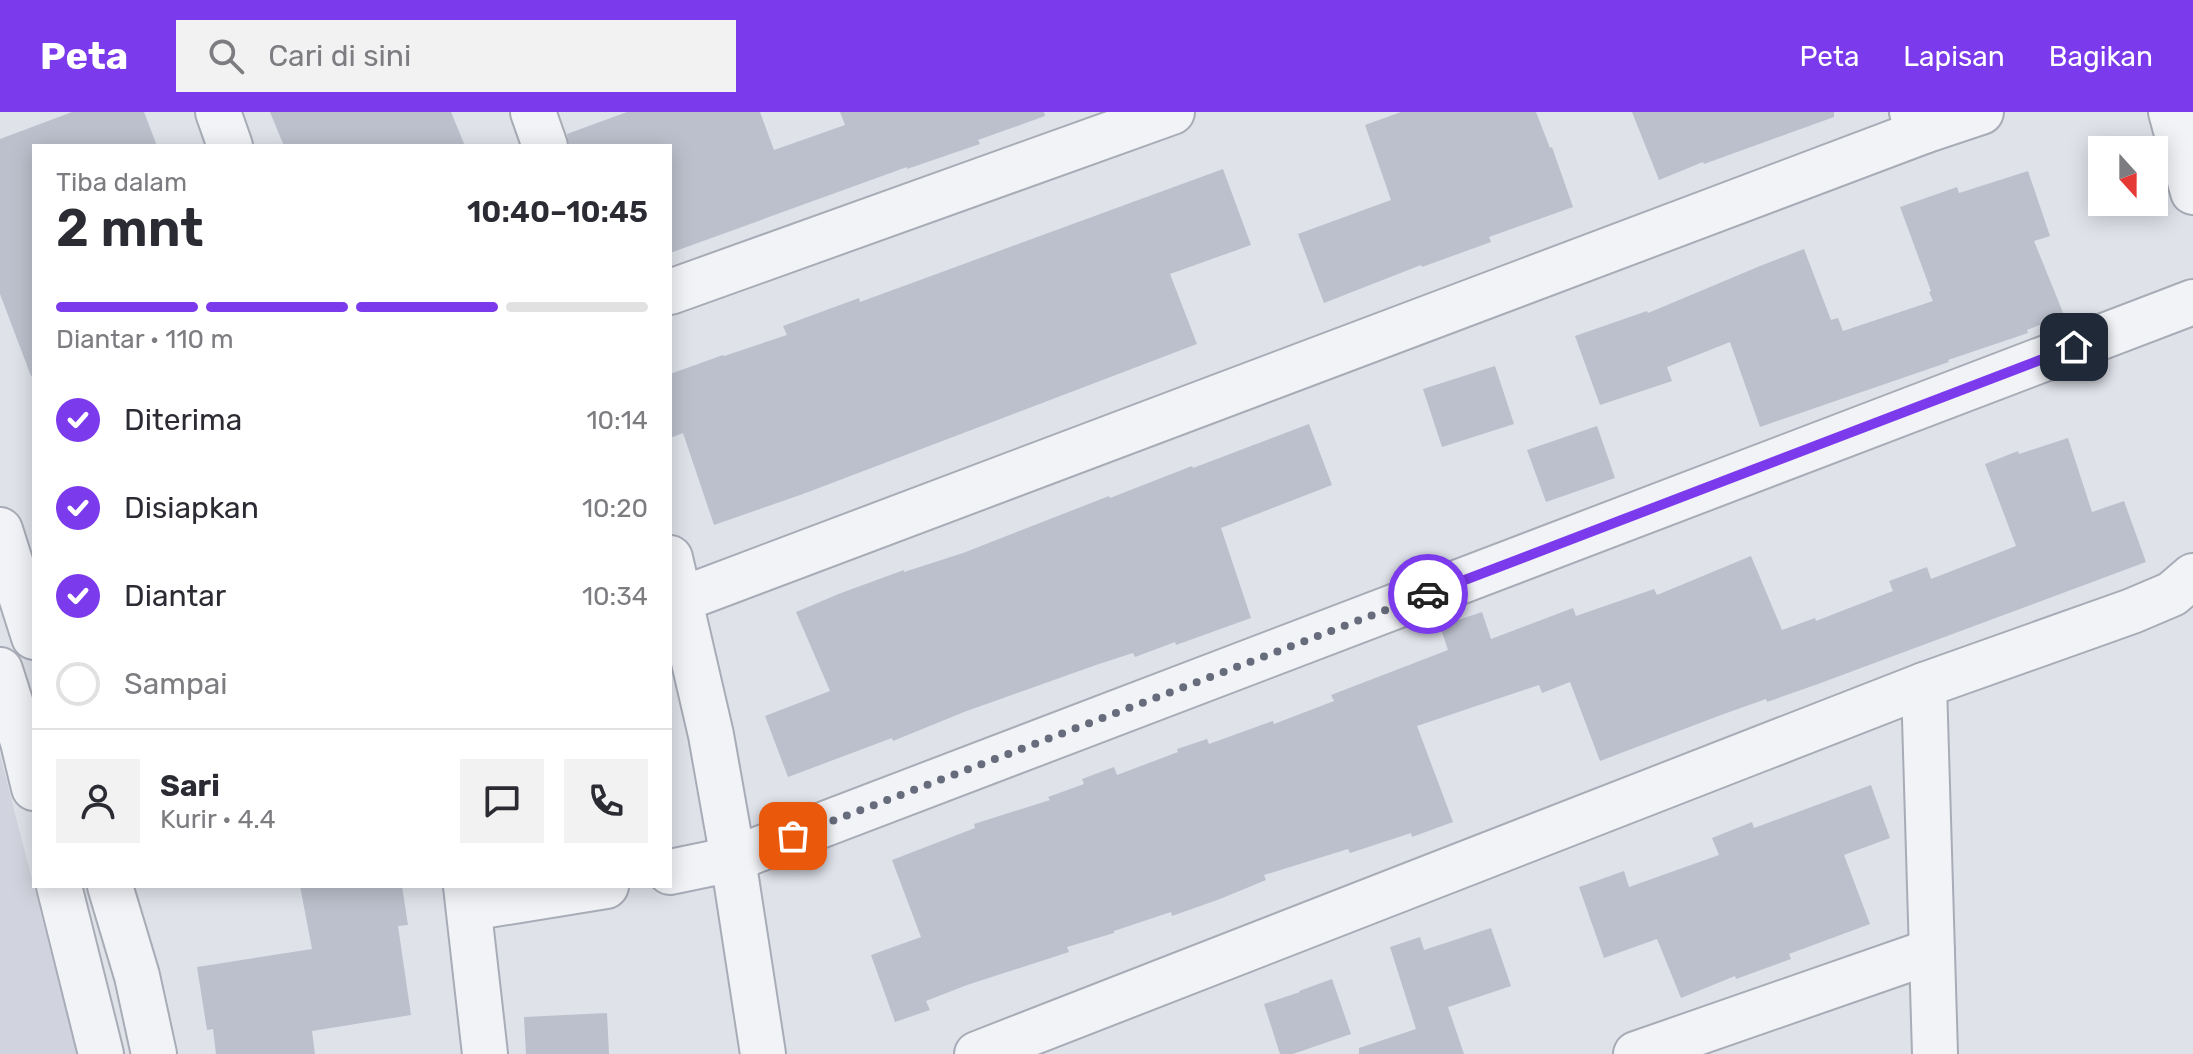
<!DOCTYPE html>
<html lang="id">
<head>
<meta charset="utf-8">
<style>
  body { margin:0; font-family:Rubik,sans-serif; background:#f2f2f3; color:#2b2b33; height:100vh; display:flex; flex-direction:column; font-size:30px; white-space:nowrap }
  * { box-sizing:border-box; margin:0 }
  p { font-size:26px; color:#7c7c81 }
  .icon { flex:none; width:44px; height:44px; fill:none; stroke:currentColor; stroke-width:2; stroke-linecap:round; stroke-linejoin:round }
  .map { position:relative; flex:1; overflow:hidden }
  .panel { position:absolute; left:32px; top:32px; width:640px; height:744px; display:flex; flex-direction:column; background:#fff; border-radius:0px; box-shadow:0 4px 20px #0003 }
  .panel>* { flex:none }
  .needle { width:52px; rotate:159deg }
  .fabs { position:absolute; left:2088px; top:24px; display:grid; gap:16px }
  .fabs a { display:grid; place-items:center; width:80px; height:80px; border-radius:0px; background:#fff; box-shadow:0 4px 20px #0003; font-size:40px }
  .pin { position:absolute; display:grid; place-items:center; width:68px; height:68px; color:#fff; margin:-34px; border-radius:16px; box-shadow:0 4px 12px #0006 }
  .courier { position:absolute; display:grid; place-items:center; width:80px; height:80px; margin:-40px; border:6px solid #7c3aed; border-radius:50%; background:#fff; color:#222; box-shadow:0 2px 10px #0007 }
  .headline em { font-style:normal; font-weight:600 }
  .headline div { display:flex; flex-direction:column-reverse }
  .headline { display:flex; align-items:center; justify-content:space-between; height:136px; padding:0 24px }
  h1 { font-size:52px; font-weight:600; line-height:60px }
  .bar { display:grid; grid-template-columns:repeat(4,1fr); gap:12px 8px; align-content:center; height:96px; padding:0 24px }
  .bar i { height:10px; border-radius:6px; background:#e1e1e2 }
  .bar .selected { background:#7c3aed }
  .bar p { grid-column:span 4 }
  .line { display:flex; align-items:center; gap:20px; padding:0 24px; border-top:2px solid #e1e1e2 }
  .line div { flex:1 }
  .round { display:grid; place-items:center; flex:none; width:84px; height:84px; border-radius:0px; background:#f2f2f3 }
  ol { padding:0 24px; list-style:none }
  li { display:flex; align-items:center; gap:24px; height:88px }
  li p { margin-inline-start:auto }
  li .icon { padding:8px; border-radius:50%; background:#7c3aed; color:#fff; stroke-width:4 }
  li:last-child { color:#7c7c81 }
  li i { width:44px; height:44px; border:4px solid #e1e1e2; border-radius:50% }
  header { display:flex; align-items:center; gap:48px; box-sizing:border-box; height:112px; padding:0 40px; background:#7c3aed; color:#fff }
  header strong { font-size:38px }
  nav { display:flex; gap:44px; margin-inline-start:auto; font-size:28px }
  .search { width:560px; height:72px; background:#f2f2f3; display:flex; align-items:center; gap:20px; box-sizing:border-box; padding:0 28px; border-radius:0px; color:#7c7c81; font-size:30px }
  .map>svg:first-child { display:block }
  .built { fill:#d1d4de }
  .building { fill:#bcc0cc }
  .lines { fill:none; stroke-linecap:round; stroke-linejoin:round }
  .minor-casing { stroke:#a8acb7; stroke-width:48 }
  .minor { stroke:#f2f3f7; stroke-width:44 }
  .done { stroke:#676c7c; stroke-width:8; stroke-dasharray:0 14.4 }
  .route { stroke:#7c3aed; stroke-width:10 }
</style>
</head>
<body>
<header>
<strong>Peta</strong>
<div class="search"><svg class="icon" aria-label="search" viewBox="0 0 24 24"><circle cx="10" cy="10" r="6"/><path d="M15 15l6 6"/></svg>Cari di sini</div>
<nav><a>Peta</a><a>Lapisan</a><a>Bagikan</a></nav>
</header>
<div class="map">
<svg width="2193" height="942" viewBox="0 0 2193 942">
  <rect width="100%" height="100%" fill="#dfe2e9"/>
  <polygon class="built" points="0,643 77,942 0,942"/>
  <g class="building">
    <polygon points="72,0 144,0 157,34 34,34 34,263 31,264 0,182 0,27"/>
    <polygon points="270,0 451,0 465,34 284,34"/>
    <polygon points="627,0 760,0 774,38 845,13 840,0 1044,0 1045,4 978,28 980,32 907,57 907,55 670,141 670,34 569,34 567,22"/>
    <polygon points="1401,0 1536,0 1550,36 1552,35 1573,95 1489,125 1491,130 1422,155 1421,153 1324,191 1298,122 1391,88 1365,13"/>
    <polygon points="1632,0 1834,0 1834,5 1704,52 1703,50 1659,68"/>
    <polygon points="1223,57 1251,133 1170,162 1197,232 803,382 714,413 683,321 670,326 670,262 723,243 724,244 787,223 783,214 859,186 860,190"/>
    <polygon points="2028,59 2050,124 2034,129 2064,203 2027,218 2028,221 1948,248 1949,250 1760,315 1730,230 1667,255 1672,269 1600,293 1575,224 1647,199 1648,201 1760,154 1804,137 1831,208 1838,206 1843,219 1933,189 1929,180 1931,179 1900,95 1957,75 1959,81"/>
    <polygon points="1495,254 1514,312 1442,335 1423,277"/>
    <polygon points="1309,312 1332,373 1221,416 1251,506 1176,533 1175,530 1135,545 1133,541 1096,553 964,600 893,629 892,626 788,665 765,604 830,579 796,500 841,481 904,458 904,460 963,441 1109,384 1110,386 1192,354 1193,356"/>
    <polygon points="1597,314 1615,366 1546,390 1527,338"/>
    <polygon points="2068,326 2092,400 2124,389 2146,450 1818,572 1767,590 1766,587 1721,603 1600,649 1570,570 1542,581 1539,573 1417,614 1453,710 1412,725 1411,721 1350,741 1348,737 1264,763 1266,768 1220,787 1172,804 1171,800 1114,819 1114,821 1067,835 1069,840 967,873 926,889 930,898 895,910 871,843 921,825 892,748 975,716 974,712 1050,688 1048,685 1084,672 1082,667 1114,655 1117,663 1178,640 1177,637 1207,627 1209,632 1273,609 1274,612 1334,589 1331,583 1448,538 1440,514 1482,500 1491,527 1573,496 1576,504 1654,477 1657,483 1751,444 1782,518 1815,506 1816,509 1893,479 1889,469 1927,455 1931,467 2016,434 1985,352 2018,339 2019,342"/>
    <polygon points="1871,673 1890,726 1844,743 1870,812 1789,842 1791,847 1736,867 1735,864 1681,886 1657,827 1604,846 1579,775 1624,759 1629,775 1719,743 1712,726 1752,710 1754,716"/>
    <polygon points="300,774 402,774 408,813 398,814 411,903 312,919 315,942 216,942 213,917 207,918 197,855 312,837"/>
    <polygon points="1491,816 1511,874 1448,895 1464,942 1359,942 1359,936 1416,917 1390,835 1420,825 1424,838"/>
    <polygon points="1332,867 1351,922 1293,942 1280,942 1264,892 1300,880 1299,879"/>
    <polygon points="607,901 609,942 526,942 524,905"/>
  </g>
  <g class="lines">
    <g class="minor-casing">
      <g id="minor">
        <polyline points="218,0 230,34"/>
        <polyline points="533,0 545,34"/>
        <polyline points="1912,0 1924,19 1981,0"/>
        <polyline points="2171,0 2193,80"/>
        <polyline points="670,180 1172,0"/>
        <polyline points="0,418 34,525"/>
        <polyline points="670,446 711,623 733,747 763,942"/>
        <polyline points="680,488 1924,19"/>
        <polyline points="0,558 23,630 34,676"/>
        <polyline points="670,760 733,747 2193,190"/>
        <polyline points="59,774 101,942"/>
        <polyline points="110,774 137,864 154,942"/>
        <polyline points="466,774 485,942"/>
        <polyline points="470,796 606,774"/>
        <polyline points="977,942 1924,573"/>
        <polyline points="1636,942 1932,839"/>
        <polyline points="1935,942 1924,573 2132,499 2172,482 2193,464"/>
      </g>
    </g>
    <use href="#minor" class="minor"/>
  </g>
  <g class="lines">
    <polyline class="done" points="793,724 1428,482"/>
    <polyline class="route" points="1428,482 2074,235"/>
  </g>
</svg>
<div class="fabs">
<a><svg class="needle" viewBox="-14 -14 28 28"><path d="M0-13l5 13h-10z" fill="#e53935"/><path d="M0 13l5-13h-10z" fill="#7c7c81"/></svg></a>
</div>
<div class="pin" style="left:793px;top:724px;background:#ea580c"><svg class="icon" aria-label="bag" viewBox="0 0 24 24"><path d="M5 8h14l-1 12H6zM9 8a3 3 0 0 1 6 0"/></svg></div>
<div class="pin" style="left:2074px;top:235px;background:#1f2937"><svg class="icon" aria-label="home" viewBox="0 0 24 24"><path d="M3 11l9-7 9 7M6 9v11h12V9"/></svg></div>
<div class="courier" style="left:1428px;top:482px"><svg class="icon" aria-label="car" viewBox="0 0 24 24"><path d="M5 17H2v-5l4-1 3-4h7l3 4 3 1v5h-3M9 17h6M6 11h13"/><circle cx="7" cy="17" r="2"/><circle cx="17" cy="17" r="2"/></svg></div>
<section class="panel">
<div class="headline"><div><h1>2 mnt</h1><p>Tiba dalam</p></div><em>10:40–10:45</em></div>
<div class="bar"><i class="selected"></i><i class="selected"></i><i class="selected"></i><i></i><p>Diantar · 110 m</p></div>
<ol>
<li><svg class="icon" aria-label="check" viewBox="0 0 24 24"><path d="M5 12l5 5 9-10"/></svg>Diterima<p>10:14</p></li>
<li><svg class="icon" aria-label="check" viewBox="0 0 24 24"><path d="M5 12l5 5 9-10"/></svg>Disiapkan<p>10:20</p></li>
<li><svg class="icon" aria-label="check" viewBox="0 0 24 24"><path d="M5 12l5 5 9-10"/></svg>Diantar<p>10:34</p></li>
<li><i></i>Sampai</li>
</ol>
<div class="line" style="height:144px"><a class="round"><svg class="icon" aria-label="person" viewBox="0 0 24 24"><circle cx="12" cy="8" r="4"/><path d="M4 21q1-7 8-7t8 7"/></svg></a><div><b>Sari</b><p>Kurir · 4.4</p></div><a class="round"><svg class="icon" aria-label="chat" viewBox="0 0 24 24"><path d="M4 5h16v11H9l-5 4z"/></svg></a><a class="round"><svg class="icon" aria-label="phone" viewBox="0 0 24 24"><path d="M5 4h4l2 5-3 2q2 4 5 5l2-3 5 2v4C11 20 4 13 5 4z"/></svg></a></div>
</section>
</div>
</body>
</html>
